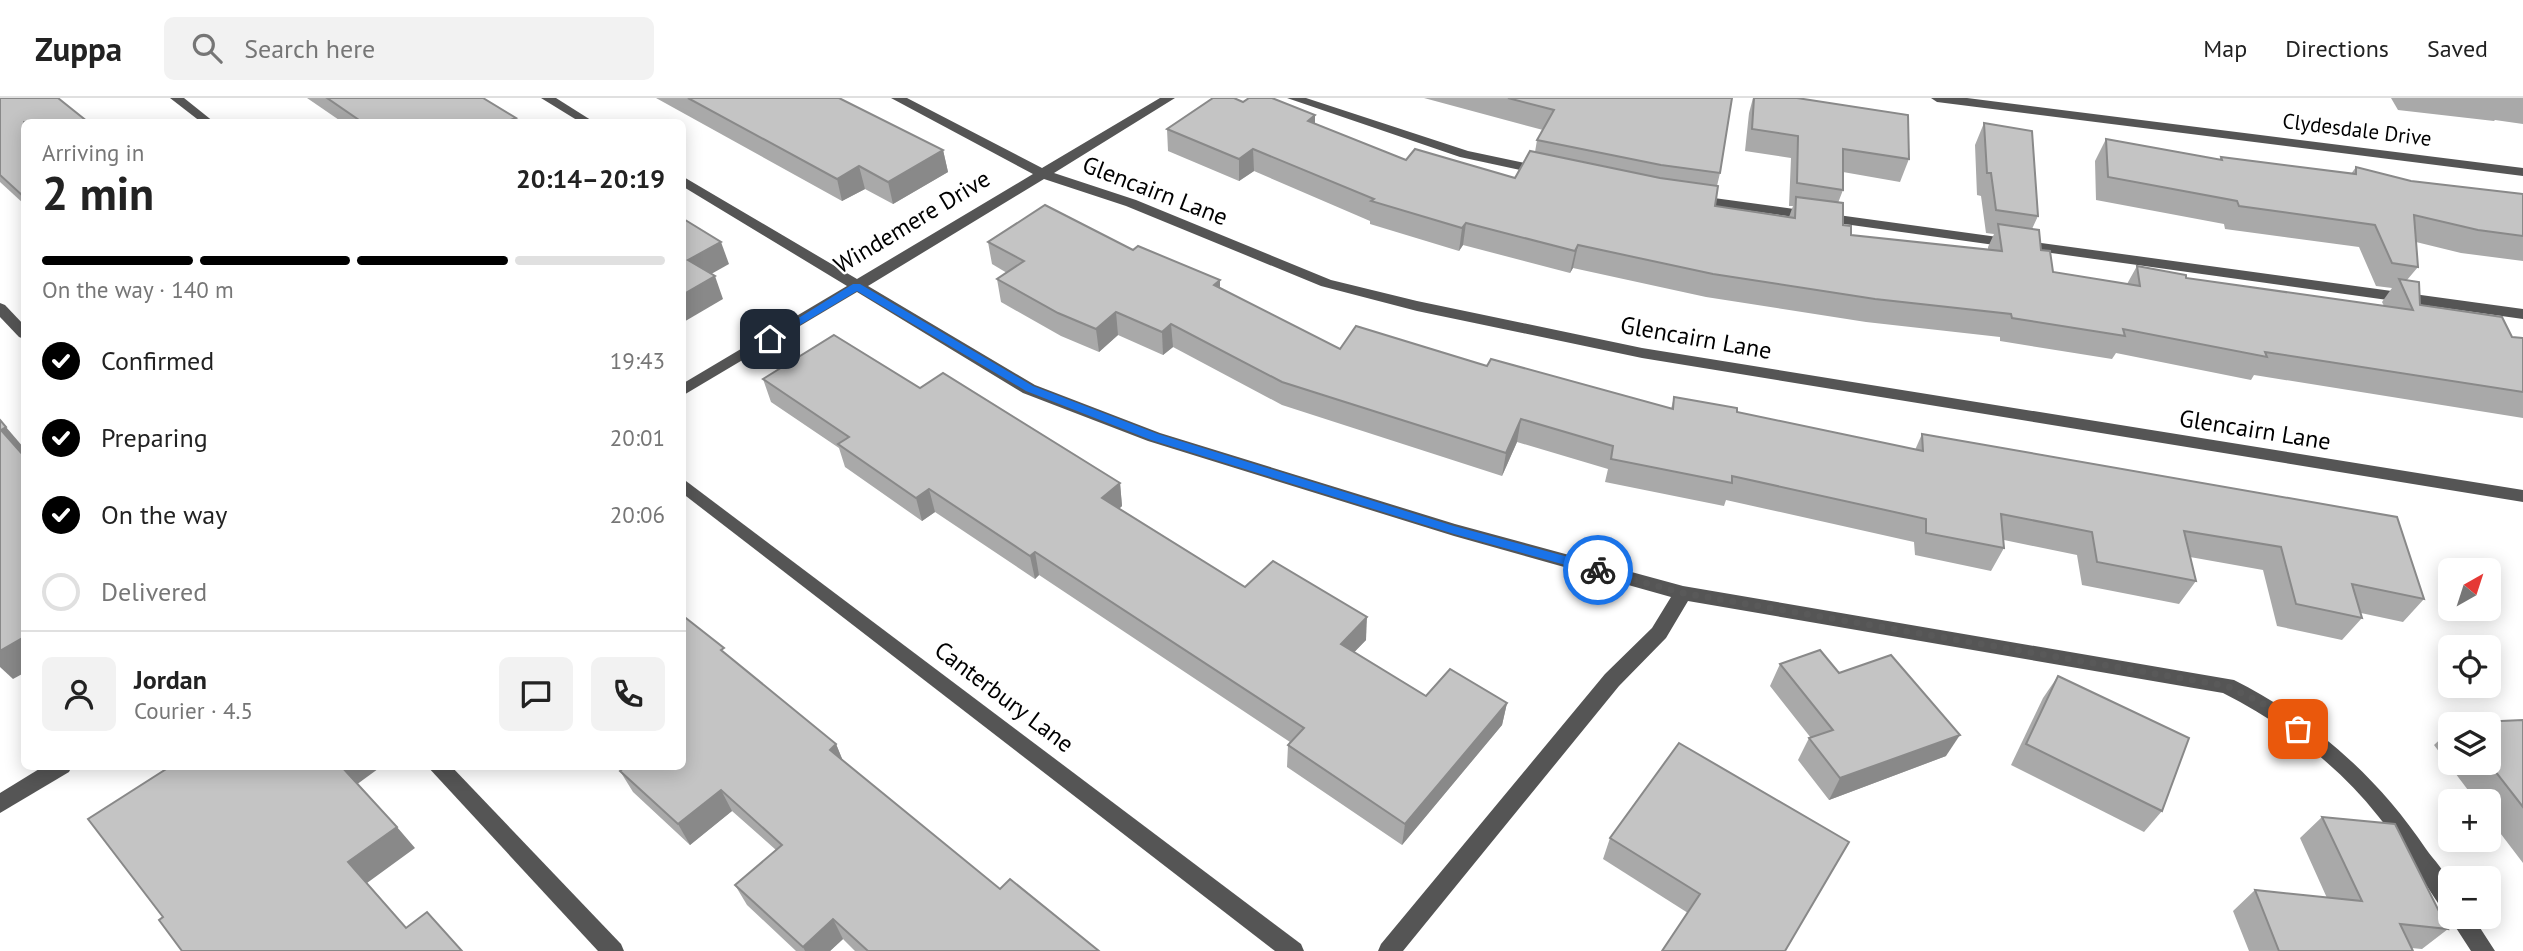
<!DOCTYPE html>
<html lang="en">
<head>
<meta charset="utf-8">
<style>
  body { margin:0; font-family:"PT Sans",sans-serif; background:#f2f2f2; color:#222; height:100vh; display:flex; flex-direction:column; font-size:26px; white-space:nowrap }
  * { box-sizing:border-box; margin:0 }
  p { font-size:23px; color:#767676 }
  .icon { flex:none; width:38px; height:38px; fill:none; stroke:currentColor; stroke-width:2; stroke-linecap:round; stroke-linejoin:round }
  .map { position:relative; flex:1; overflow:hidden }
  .side { position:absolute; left:21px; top:21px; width:665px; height:651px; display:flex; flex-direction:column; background:#fff; border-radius:10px; box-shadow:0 4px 18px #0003 }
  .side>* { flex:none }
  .needle { width:46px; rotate:39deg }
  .controls { position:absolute; left:2438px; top:460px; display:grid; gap:14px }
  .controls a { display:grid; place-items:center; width:63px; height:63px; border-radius:10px; background:#fff; box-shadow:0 4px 18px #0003; font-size:35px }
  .pin { position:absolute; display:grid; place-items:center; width:60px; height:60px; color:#fff; margin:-30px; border-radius:14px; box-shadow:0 4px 10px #0006 }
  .courier { position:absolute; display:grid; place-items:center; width:70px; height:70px; margin:-35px; border:5px solid #1a73e8; border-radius:50%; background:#fff; color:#222; box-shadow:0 2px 9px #0007 }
  .head em { font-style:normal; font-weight:800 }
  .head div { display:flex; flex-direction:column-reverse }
  .head { display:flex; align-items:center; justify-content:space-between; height:119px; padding:0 21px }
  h1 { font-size:46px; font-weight:800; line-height:52px }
  .bar { display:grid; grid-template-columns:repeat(4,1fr); gap:10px 7px; align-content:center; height:84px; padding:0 21px }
  .bar i { height:9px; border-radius:5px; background:#e0e0e0 }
  .bar .active { background:#000 }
  .bar p { grid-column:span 4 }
  .line { display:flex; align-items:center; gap:18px; padding:0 21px; border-top:2px solid #e0e0e0 }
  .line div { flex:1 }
  .round { display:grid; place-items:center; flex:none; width:74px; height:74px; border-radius:10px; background:#f2f2f2 }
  ol { padding:0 21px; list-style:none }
  li { display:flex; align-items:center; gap:21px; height:77px }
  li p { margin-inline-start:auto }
  li .icon { padding:7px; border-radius:50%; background:#000; color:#fff; stroke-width:4 }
  li:last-child { color:#767676 }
  li i { width:38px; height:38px; border:4px solid #e0e0e0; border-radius:50% }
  header { display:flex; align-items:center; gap:42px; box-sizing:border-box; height:98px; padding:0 35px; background:#fff; border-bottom:2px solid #e0e0e0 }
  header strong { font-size:33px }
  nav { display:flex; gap:38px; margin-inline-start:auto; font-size:24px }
  .search { width:490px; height:63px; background:#f2f2f2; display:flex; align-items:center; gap:18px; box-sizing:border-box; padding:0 24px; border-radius:10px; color:#767676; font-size:26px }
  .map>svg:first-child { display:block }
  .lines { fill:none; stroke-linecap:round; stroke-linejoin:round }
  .minor { fill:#555; fill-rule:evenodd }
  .wall { fill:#a9a9a9 }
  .shaded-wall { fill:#898989 }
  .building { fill:#c4c4c4; stroke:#898989; stroke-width:2 }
  .route { fill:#1a73e8 }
  .done { stroke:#595959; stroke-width:7; stroke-dasharray:0 12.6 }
  .labels { text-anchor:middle; stroke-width:5; stroke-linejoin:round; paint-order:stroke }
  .far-street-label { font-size:21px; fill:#000; stroke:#fff }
  .street-label { font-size:24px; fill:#000; stroke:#fff }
</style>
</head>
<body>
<header>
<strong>Zuppa</strong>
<div class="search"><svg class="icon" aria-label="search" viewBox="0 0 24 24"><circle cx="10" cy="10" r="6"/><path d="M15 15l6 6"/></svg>Search here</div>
<nav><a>Map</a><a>Directions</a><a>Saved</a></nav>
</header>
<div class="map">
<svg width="2523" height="853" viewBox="0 0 2523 853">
  <rect width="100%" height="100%" fill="#fff"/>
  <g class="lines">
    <g class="minor">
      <polygon points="170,0 184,0 214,24 201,24"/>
      <polygon points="541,0 556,0 594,24 580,24"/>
      <path d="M891 0H907L1042 70 1160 0H1175L1054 75 1136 102 1331 182 1417 203 1642 250 2523 392V404L1642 260 1417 213 1321 188 1126 108 1044 81 868 188 1035 287 1160 335 1455 426 1683 488 2234 582C2313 622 2377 678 2426 751 2433 761 2447 775 2450 787 2452 795 2450 806 2450 814L2442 811C2421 780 2402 747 2378 718 2337 666 2282 625 2223 595L1688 503 1666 540 1619 588 1403 853H1378L1381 846 1605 576 1652 530 1671 499 1454 438 1148 343 1023 295 857 194 682 298V286L847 188 682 88V78L857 181 1033 76Z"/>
      <polygon points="1287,0 1306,0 1468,53 1544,69 1551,73 1544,77 1460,59"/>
      <polygon points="1931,0 1967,0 2523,70 2523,78 1937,4"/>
      <polygon points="1692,97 2523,211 2523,221 1687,104 1687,98"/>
      <polygon points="0,205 5,207 24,227 24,241 19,239 0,219"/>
      <polygon points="682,380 1301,846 1304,853 1275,853 682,395"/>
      <polygon points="44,668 72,668 69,674 0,715 0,695"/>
      <polygon points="427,668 451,668 621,846 624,853 598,853"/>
      <polygon points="2450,817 2450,819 2473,819 2495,853 2471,853 2449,819"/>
    </g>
  </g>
  <g class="wall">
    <polygon points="0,0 24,24 24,106 0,84"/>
    <polygon points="307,0 483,0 516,20 518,24 342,24"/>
    <polygon points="656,0 839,0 943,52 948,74 893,106 865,91 842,103"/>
    <polygon points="1424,0 1732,0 1720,75 1717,88 1715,108 1789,119 1793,108 1789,108 1791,60 1745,53 1749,15 1753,0 1797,0 1909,61 1900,84 1843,74 1843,92 1838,105 1843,127 1851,137 1988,152 1988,149 1994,136 1986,135 1981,98 1977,97 1975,47 1984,25 2038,118 2032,131 2041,152 2053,174 2127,186 2137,168 2186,180 2384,208 2382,204 2392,190 2376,188 2359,149 2225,131 2224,126 2096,102 2095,63 2106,41 2219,62 2221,59 2351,76 2356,69 2411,83 2523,96 2523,163 2461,155 2416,144 2418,169 2407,182 2420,207 2512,239 2523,240 2523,320 2254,277 2251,282 2116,255 2112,261 2000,243 2000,239 1866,224 1706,199 1573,170 1570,175 1463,147 1459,153 1370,126 1370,123 1254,73 1239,83 1168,53 1167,31 1243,4 1315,17 1315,26 1406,62 1515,80 1535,54 1537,42 1543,32"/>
    <polygon points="2391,0 2523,0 2523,26 2495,22 2494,23 2398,12"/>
    <polygon points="988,144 1133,152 1220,190 1340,251 1487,268 1671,311 1674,299 1737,314 1915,352 1922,336 2397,419 2424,501 2403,524 2361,515 2362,520 2342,542 2277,528 2263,472 2190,459 2196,483 2179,506 2082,487 2077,457 2004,442 2004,450 1991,473 1915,457 1914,444 1726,402 1724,408 1605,384 1608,371 1517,344 1502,378 1282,307 1173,249 1163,257 1118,237 1099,254 1061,238 1001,204 997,181 1007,175 992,166"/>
    <polygon points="763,281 920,290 1120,385 1122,408 1119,411 1245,489 1366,542 1354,554 1426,598 1507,605 1502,627 1402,747 1287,669 1288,647 1290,644 1039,477 1035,481 935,414 922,423 845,369 839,350 771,304"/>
    <polygon points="726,556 836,646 843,663 1000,791 1099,853 855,853 843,841 830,853 796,853 747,807 735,787 776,752 732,713 690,747 633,694 620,673 682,668"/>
    <polygon points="1780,566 1946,658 1829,702 1798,662 1809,640 1811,640 1770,588"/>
    <polygon points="2058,578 2162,713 2144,734 2011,667 2043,600"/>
    <polygon points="2523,622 2523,765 2488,719 2488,704 2477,704 2434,647 2450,632 2450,665 2488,665 2488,626 2456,626 2458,625"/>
    <polygon points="1679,645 1785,853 1688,815 1603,761 1610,740"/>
    <polygon points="2322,719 2448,831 2422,851 2411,850 2413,853 2249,853 2233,813 2255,792 2327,800 2300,740"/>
  </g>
  <g class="shaded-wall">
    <polygon points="1315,17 1315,39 1308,23"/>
    <polygon points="516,20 518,24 505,24"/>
    <polygon points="1253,51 1254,73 1239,83 1239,61"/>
    <polygon points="943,52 948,74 893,106 888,84"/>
    <polygon points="859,68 865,91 842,103 837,81"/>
    <polygon points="1466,125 1463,147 1459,153 1462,130"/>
    <polygon points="721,144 729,166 697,184 688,162"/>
    <polygon points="1578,147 1573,170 1570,175 1575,153"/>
    <polygon points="715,178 723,201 682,225 682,197"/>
    <polygon points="1220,182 1220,204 1214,187"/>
    <polygon points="1116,214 1118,237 1099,254 1096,231"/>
    <polygon points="1171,226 1173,249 1163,257 1162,234"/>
    <polygon points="1521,321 1517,344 1502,378 1506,355"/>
    <polygon points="0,322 24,350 24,353 22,355 1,332"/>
    <polygon points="1120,385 1122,408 1105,423 1102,400"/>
    <polygon points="929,391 935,414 922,423 916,400"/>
    <polygon points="1035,454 1039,477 1035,481 1030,458"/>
    <polygon points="1367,519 1366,542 1340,569 1341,546"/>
    <polygon points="24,539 24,575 13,581 0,569 0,553"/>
    <polygon points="1507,605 1502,627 1402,747 1405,726"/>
    <polygon points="1960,637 1946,658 1829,702 1840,680"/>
    <polygon points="836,646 845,668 830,652"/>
    <polygon points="340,668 382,668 356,687"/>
    <polygon points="721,692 732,713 690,747 678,726"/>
    <polygon points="397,729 415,750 367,785 425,850 348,764"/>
    <polygon points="833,821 843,841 830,853 805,853 803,849"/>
  </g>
  <g class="building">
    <polygon points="0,0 58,0 88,24 24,24 24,99 0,77"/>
    <polygon points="327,0 483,0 516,20 505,24 362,24"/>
    <polygon points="688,0 839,0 943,52 888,84 859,68 837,81"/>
    <polygon points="1213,0 1234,0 1243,4 1249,0 1272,0 1315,17 1308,23 1406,62 1415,51 1515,80 1530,53 1660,80 1718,88 1715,108 1795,120 1796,99 1843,105 1843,127 1851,128 1851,137 2002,153 1998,126 2039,132 2041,152 2050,153 2053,174 2140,188 2137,168 2186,177 2186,180 2413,212 2399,181 2419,184 2420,207 2502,219 2512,239 2523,240 2523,294 2265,254 2267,259 2123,231 2125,238 2012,220 2011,216 1875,201 1713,176 1578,147 1575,153 1466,125 1462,130 1371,103 1374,101 1253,51 1239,61 1167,31"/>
    <polygon points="1508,0 1732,0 1720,75 1661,67 1537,42 1554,12"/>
    <polygon points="1754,0 1797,0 1908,17 1909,61 1843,51 1843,92 1797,85 1798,38 1752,31"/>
    <polygon points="1984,25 2032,33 2038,118 1996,112 1991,75 1987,75"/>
    <polygon points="2106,41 2222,62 2221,59 2356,76 2356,69 2411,83 2523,96 2523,138 2478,132 2414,117 2418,169 2392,165 2375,127 2239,108 2237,103 2108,79"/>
    <polygon points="1045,107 1133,152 1138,148 1220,182 1214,187 1340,251 1356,228 1487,268 1491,261 1673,311 1674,299 1737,310 1737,314 1923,353 1922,336 2397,419 2424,501 2352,486 2362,520 2296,506 2281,449 2184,433 2196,483 2097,464 2092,434 2001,416 2004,450 1926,435 1926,421 1732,378 1732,385 1611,361 1613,348 1521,321 1506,355 1282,284 1171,226 1162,234 1116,214 1096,231 1058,215 997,181 1024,163 988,144"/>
    <polygon points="682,120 721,144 688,162 715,178 682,197"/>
    <polygon points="834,237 920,290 943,275 1120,385 1102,400 1245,489 1273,463 1367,519 1341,546 1426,598 1450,571 1507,605 1405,726 1288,647 1304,630 1035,454 1030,458 929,391 916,400 838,346 849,339 763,281"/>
    <polygon points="0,322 6,329 1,332 24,358 24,539 0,553"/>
    <polygon points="682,517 724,550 721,552 836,646 830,652 1000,791 1010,781 1099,853 868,853 833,821 803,849 735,787 782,747 721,692 678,726 620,673 626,668 682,668"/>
    <polygon points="1820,552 1839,575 1891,557 1960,637 1840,680 1809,640 1833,632 1780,566"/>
    <polygon points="2058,578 2189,640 2162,713 2026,646"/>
    <polygon points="2523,622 2523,709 2488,664 2488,626 2459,626 2458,625"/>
    <polygon points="1679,645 1849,744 1785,853 1662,853 1700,796 1610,740"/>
    <polygon points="171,668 341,668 397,729 348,764 406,830 427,814 462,853 182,853 159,822 163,819 88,721"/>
    <polygon points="2322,719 2395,726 2448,831 2400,826 2413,853 2279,853 2255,792 2362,803"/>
  </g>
  <polygon class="route" points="853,186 860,186 1033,288 1158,336 1454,428 1598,467 1604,472 1598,476 1454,436 1151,342 1026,293 857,193 773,243 765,241"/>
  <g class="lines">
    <polyline class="done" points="1598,472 1683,495 2227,588 2262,605 2298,631"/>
  </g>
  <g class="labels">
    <g class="far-street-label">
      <text transform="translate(2357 32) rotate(7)" y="7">Clydesdale Drive</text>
    </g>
    <g class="street-label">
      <text transform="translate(1155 93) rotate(21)" y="8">Glencairn Lane</text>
      <text transform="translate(912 124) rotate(-31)" y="8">Windemere Drive</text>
      <text transform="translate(1696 240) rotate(10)" y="8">Glencairn Lane</text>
      <text transform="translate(2255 332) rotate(9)" y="8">Glencairn Lane</text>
      <text transform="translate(1004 599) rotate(37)" y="8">Canterbury Lane</text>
    </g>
  </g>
</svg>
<div class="controls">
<a><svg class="needle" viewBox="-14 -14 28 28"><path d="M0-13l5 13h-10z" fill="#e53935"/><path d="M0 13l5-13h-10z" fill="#767676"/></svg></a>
<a><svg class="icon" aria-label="locate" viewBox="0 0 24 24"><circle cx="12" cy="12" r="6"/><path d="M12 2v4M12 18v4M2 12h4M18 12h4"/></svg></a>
<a><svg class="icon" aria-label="layers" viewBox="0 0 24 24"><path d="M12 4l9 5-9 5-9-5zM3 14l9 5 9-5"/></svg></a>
<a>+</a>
<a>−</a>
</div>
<div class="pin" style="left:2298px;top:631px;background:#ea580c"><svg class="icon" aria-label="bag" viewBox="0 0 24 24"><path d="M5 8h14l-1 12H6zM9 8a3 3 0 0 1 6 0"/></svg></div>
<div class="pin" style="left:770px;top:241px;background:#1f2937"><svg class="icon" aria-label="home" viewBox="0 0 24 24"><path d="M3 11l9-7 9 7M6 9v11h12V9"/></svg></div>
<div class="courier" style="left:1598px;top:472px"><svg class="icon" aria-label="bike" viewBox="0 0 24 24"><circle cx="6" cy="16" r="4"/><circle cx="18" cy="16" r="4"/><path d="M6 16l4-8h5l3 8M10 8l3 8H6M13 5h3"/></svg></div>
<section class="side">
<div class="head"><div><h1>2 min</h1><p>Arriving in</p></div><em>20:14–20:19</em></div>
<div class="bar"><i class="active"></i><i class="active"></i><i class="active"></i><i></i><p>On the way · 140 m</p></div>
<ol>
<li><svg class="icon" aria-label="check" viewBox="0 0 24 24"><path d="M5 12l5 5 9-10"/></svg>Confirmed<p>19:43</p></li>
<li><svg class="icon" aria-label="check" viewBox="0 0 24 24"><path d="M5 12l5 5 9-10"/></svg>Preparing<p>20:01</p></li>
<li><svg class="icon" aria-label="check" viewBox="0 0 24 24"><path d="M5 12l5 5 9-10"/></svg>On the way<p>20:06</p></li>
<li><i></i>Delivered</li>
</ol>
<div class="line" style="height:126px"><a class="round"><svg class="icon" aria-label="person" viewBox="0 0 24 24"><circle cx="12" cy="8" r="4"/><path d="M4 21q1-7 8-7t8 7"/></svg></a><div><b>Jordan</b><p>Courier · 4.5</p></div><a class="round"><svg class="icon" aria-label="chat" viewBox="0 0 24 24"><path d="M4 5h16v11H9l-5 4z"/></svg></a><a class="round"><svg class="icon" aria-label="phone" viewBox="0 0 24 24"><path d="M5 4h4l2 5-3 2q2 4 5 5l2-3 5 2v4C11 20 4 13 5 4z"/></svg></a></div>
</section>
</div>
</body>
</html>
